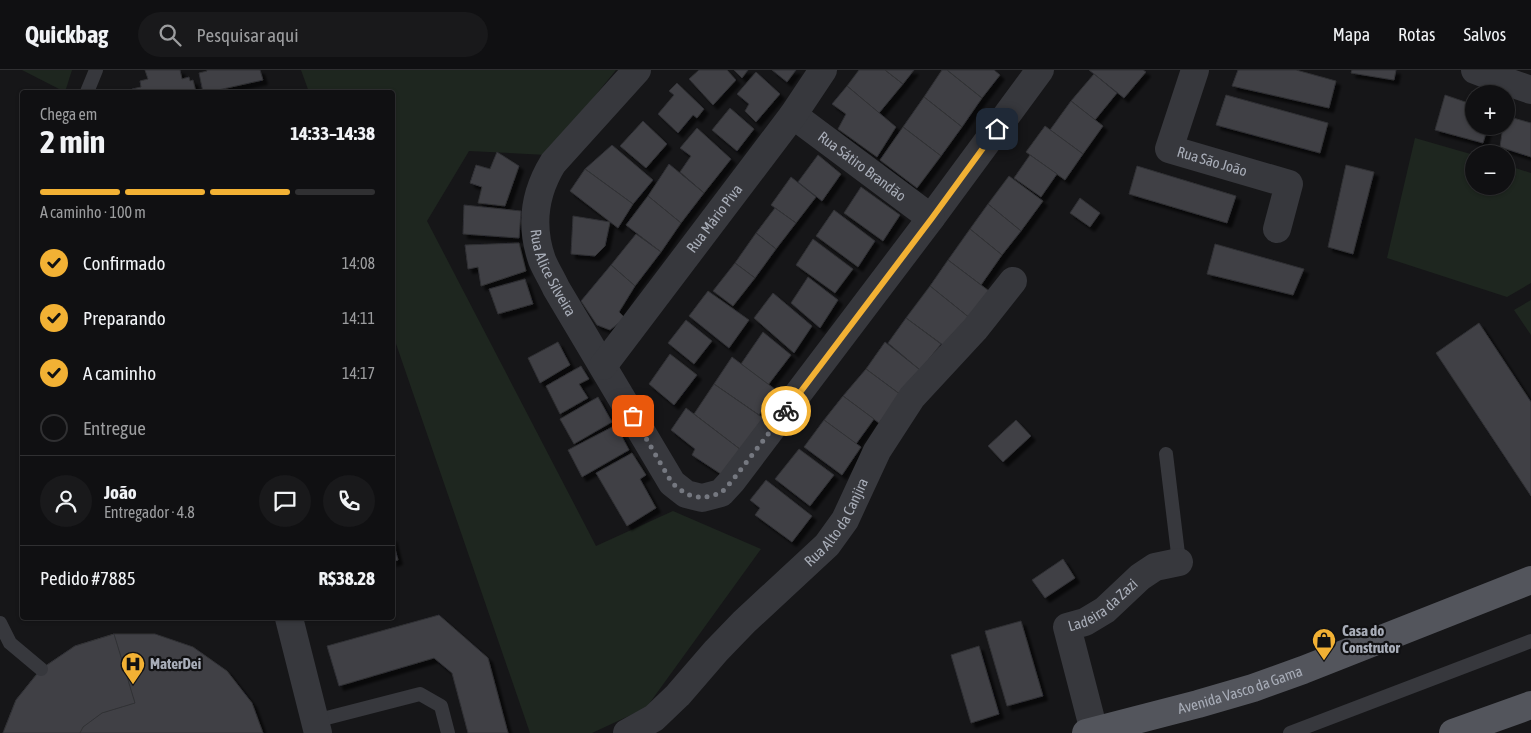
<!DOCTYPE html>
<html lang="pt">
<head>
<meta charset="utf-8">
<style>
  body { margin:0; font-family:"Asap Condensed",sans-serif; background:#19191b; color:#f1f3f6; height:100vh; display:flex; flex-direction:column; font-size:19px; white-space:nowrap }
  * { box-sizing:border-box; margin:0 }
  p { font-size:16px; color:#9c9d9f }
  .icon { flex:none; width:28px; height:28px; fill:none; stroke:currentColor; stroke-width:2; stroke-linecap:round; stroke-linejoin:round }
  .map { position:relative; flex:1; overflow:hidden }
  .panel { position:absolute; left:20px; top:20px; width:375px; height:530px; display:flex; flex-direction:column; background:#101012; border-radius:5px; box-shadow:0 1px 4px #0004,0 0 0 1px #303032 }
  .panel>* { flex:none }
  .fabs { position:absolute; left:1465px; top:15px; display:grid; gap:10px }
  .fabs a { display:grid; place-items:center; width:50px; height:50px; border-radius:50%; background:#101012; box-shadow:0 1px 4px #0004,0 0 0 1px #303032; font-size:25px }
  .pin { position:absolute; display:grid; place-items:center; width:42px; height:42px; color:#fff; margin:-21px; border-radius:10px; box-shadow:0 2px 8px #0006 }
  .courier { position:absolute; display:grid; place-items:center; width:50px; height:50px; margin:-25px; border:4px solid #f2b134; border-radius:50%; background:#fff; color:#222; box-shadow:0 1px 6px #0007 }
  .summary em { font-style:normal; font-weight:700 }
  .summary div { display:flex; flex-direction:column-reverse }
  .summary { display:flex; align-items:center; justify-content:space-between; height:85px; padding:0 20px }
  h1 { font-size:32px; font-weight:700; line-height:38px }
  .bar { display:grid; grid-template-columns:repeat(4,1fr); gap:8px 5px; align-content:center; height:60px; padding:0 20px }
  .bar i { height:6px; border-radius:4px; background:#303032 }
  .bar .active { background:#f2b134 }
  .bar p { grid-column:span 4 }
  .line { display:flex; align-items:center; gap:12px; padding:0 20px; border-top:1px solid #303032 }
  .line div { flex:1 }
  .round { display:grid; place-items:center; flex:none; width:52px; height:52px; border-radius:26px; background:#19191b }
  ol { padding:0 20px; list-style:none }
  li { display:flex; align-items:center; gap:15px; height:55px }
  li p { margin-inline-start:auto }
  li .icon { padding:5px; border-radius:50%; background:#f2b134; color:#111; stroke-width:4 }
  li:last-child { color:#9c9d9f }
  li i { width:28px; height:28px; border:2px solid #303032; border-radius:50% }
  header { display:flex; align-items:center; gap:30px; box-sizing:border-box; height:70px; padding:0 25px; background:#101012; border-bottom:1px solid #303032 }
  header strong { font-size:24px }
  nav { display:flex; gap:28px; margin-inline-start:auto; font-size:18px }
  .search { width:350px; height:45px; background:#19191b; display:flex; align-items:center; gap:12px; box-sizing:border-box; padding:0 18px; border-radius:28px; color:#9c9d9f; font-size:19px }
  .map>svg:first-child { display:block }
  .green { fill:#1e261f }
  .building { fill:#404145; stroke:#303034; filter:url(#shadow) }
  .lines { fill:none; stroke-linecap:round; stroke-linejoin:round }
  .lane { stroke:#37383d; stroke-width:14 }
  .street { stroke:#37383d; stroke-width:28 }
  .primary { stroke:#53555c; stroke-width:28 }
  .done { stroke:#757880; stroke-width:5; stroke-dasharray:0 9 }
  .route { stroke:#f2b134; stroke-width:6 }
  .labels { text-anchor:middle; stroke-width:4.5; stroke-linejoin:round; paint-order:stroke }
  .street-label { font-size:15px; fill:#a8adb8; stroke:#111113 }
  .poi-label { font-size:15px; font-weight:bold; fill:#a8adb8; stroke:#111113; text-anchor:start }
</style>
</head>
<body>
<header>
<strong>Quickbag</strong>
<div class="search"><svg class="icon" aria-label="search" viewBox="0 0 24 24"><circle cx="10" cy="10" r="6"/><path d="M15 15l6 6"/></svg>Pesquisar aqui</div>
<nav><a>Mapa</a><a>Rotas</a><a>Salvos</a></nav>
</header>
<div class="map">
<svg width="1531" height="663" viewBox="0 0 1531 663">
  <defs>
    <filter id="shadow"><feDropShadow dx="4.5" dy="4.5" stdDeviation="1" flood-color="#0009"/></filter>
  </defs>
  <rect width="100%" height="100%" fill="#161618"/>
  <g class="green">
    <polygon points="22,0 72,0 65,22"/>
    <polygon points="301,0 616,0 547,85 469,81 427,151 596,476 673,441 761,479 646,638 592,663 530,663 393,265 392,22 309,22"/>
    <polygon points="1415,68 1474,85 1474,116 1506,116 1506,95 1531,103 1531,213 1507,227 1387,188"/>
    <polygon points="1531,230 1531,265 1514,240"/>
  </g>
  <g class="building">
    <polygon points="145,0 180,0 182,9 189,7 190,11 193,10 196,22 133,22 132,19 141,17 140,11 148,9"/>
    <polygon points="207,0 260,0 263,10 209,22 203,22 199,3 207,1"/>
    <polygon points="699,0 727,0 736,10 713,35 689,9"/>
    <polygon points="734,0 748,0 742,8"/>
    <polygon points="772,0 796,0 787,12"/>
    <polygon points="859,0 885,0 903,14 879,43 847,16"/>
    <polygon points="885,0 914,0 903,14"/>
    <polygon points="942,0 947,0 982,28 962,57 924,27"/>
    <polygon points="947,0 994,0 1000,5 982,28"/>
    <polygon points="1089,0 1143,0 1146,2 1124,28"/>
    <polygon points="1238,0 1296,0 1336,11 1329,38 1232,16"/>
    <polygon points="1352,0 1396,0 1394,10 1351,3"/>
    <polygon points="756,2 780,24 756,52 745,41 749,34 737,24"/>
    <polygon points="1094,4 1117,23 1095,50 1071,31"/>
    <polygon points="677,13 704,39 697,48 693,45 678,63 658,44 674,25 669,21"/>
    <polygon points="847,16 896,57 877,87 838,59 846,44 832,34"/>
    <polygon points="1226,25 1328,53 1320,83 1216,55"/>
    <polygon points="1445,25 1474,35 1474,56 1488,56 1483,73 1435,60"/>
    <polygon points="924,27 962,57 941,86 903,57"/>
    <polygon points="1071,31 1103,56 1083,84 1050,60"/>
    <polygon points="730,38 754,59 737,81 712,60"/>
    <polygon points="1506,46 1531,53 1531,87 1500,77 1503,56 1506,56"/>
    <polygon points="643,51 667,74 646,98 620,76"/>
    <polygon points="1045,56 1083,84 1065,110 1026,82"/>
    <polygon points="903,57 941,86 917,118 880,90"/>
    <polygon points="697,58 731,89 704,123 680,102 691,86 680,78"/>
    <polygon points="612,75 653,110 633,134 585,99"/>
    <polygon points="497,82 519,96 505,136 478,133 482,117 470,113 476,95 490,99"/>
    <polygon points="818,85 841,104 822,131 798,112"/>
    <polygon points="1030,85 1057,104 1041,127 1014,108"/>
    <polygon points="669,94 704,123 681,153 648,126"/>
    <polygon points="1346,95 1374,102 1353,184 1328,177"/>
    <polygon points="1137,96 1236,126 1227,153 1129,124"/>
    <polygon points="585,99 633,134 618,158 570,121"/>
    <polygon points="1009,106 1043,131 1021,161 988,134"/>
    <polygon points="791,107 816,127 796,153 771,135"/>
    <polygon points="861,117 900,145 883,171 844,143"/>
    <polygon points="648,126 681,153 661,182 626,155"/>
    <polygon points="1080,128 1100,143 1090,157 1070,143"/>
    <polygon points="988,134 1021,161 1002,185 970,159"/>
    <polygon points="464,135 521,141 519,168 463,164"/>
    <polygon points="775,138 796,153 776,179 756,163"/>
    <polygon points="834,140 875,171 858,197 816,166"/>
    <polygon points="573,146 610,152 605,176 595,186 571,184"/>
    <polygon points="970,159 1002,185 981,215 948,190"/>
    <polygon points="756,163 776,179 755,208 735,193"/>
    <polygon points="636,164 661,182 635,216 611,195"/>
    <polygon points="813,169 853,199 835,223 796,195"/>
    <polygon points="519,173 526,201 481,216 478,197 468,199 465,175"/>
    <polygon points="1215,174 1304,199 1293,225 1207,204"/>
    <polygon points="948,190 989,221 971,249 930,216"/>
    <polygon points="735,193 755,208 733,236 713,221"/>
    <polygon points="611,195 635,216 619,242 625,248 610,260 597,255 581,231"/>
    <polygon points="808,207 838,230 820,258 791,233"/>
    <polygon points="525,209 533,234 498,244 489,219"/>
    <polygon points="930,216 971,249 947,278 906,248"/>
    <polygon points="708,221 749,250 729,278 689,246"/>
    <polygon points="773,223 812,256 794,283 754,248"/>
    <polygon points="906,248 941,274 920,300 888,273"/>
    <polygon points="686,250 712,271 694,294 668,273"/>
    <polygon points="1479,253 1531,332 1531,426 1436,283"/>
    <polygon points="763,262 791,285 768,315 741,294"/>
    <polygon points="558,272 570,295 540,313 528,288"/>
    <polygon points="885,272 920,300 901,325 866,299"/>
    <polygon points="670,284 697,305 674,335 649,314"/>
    <polygon points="732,287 776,320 759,345 714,314"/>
    <polygon points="581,296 589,309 579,314 588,328 560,344 546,316"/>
    <polygon points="866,299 901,325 879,353 843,326"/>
    <polygon points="714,314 763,348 741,380 694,344"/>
    <polygon points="843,326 874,349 856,374 824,350"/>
    <polygon points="598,327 612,352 574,374 560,349"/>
    <polygon points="686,338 741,380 724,406 692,385 695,379 671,360"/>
    <polygon points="824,350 861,377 842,405 804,377"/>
    <polygon points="1016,350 1031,366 1003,392 988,376"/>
    <polygon points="616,355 629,380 582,407 568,380"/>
    <polygon points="799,379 834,405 810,436 775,409"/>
    <polygon points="632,383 646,405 640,409 656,438 627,456 596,403"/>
    <polygon points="766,410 812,446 792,472 755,445 760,438 750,430"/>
    <polygon points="392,467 398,490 392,492"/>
    <polygon points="1063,489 1075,508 1045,528 1032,510"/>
    <polygon points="439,545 488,588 508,663 468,663 452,603 434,588 339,616 327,576"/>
    <polygon points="1021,551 1043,626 1007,636 985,561"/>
    <polygon points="114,564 155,564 193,577 227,601 252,633 263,663 3,663 16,630 41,599 75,576"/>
    <polygon points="114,564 135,633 102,643 83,657 80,663 3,663 16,630 41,599 75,576"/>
    <polygon points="979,576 999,644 971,653 951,585"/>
  </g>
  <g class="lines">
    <g class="lane">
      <polyline points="87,22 96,0"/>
      <polyline points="1166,384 1179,492"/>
      <polyline points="0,553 10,573 41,599"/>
      <polyline points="315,651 420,624 441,636 448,663"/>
      <polyline points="1290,663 1531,571"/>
    </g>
    <g class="street">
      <path id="s1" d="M637 0 553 93C534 124 530 156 542 190 546 200 552 209 556 218L672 413 686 424 702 428 721 423 732 411 931 148 1040 0"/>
      <path id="s2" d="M1195 0 1169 79 1289 114 1277 159"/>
      <polyline points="1475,0 1493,7 1531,20"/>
      <path id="s3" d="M793 45 931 148"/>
      <path id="s4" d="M603 296 793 45 823 0"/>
      <polyline points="289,548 318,663"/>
      <path id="s5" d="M1094 661 1067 557 1085 552 1105 540 1140 507 1155 497 1179 492"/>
      <path id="s6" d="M627 663 654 648 678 625 716 581 744 552 827 475 845 450 877 381 912 327 975 259 1013 211"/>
    </g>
    <g class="primary">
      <path id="s7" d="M1086 663 1198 634 1253 618 1303 600 1531 510"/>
      <polyline points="1453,663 1531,635"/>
    </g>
  </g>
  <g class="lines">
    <polyline class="done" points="633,346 672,413 686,424 702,428 721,423 732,411 786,341"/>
    <polyline class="route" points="786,341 932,148 997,59"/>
  </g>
  <defs>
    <g id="shop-pin" transform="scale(1.25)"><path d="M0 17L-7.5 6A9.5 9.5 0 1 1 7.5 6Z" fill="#f2b134" stroke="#111113"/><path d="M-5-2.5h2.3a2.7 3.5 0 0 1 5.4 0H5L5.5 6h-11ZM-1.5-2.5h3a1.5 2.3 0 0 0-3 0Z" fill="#111"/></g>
    <g id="hospital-pin" transform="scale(1.25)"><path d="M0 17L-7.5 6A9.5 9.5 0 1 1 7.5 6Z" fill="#f2b134" stroke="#111113"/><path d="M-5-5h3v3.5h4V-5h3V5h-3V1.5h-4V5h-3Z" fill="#111"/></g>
  </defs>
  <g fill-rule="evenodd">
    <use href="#shop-pin" x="1324" y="570"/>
    <use href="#hospital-pin" x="133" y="594"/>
  </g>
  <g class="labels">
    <g class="street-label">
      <text dy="5" stroke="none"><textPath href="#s2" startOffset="128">Rua São João</textPath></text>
      <text dy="5" stroke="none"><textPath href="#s3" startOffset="86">Rua Sátiro Brandão</textPath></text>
      <text dy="5" stroke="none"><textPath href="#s4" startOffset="185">Rua Mário Piva</textPath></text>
      <text dy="5" stroke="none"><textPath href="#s1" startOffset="242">Rua Alice Silveira</textPath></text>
      <text dy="5" stroke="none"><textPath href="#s6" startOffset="300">Rua Alto da Canjira</textPath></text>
      <text dy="5" stroke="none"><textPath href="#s5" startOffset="150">Ladeira da Zazi</textPath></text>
      <text dy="5" stroke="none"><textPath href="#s7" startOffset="160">Avenida Vasco da Gama</textPath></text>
    </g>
    <g class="poi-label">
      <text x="1342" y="566">Casa do<tspan x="1342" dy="17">Construtor</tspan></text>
      <text x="150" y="599">MaterDei</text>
    </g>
  </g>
</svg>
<div class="fabs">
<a>+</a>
<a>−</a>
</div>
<div class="pin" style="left:633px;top:346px;background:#ea580c"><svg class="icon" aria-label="bag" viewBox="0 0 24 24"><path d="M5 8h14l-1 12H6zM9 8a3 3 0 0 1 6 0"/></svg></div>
<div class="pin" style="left:997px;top:59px;background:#1f2937"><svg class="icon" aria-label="home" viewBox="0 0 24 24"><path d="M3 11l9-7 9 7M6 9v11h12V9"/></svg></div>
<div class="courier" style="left:786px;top:341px"><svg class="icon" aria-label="bike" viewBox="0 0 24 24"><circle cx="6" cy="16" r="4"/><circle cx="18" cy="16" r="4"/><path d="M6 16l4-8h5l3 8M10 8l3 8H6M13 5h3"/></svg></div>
<section class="panel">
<div class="summary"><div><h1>2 min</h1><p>Chega em</p></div><em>14:33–14:38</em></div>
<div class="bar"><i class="active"></i><i class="active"></i><i class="active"></i><i></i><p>A caminho · 100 m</p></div>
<ol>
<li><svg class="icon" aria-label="check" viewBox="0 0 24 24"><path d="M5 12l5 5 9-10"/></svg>Confirmado<p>14:08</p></li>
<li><svg class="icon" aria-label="check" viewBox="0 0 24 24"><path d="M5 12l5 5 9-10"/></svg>Preparando<p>14:11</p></li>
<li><svg class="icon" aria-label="check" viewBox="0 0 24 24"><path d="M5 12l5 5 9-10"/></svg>A caminho<p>14:17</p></li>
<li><i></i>Entregue</li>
</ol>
<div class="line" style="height:90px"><a class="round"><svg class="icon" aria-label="person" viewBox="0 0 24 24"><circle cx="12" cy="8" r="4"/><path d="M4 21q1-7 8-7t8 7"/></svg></a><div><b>João</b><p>Entregador · 4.8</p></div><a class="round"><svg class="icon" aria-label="chat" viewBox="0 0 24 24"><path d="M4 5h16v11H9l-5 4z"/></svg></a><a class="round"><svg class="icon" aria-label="phone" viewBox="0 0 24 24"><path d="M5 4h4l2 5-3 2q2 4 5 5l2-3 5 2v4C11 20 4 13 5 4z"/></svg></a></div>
<div class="line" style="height:65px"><div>Pedido #7885</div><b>R$38.28</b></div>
</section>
</div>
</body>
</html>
